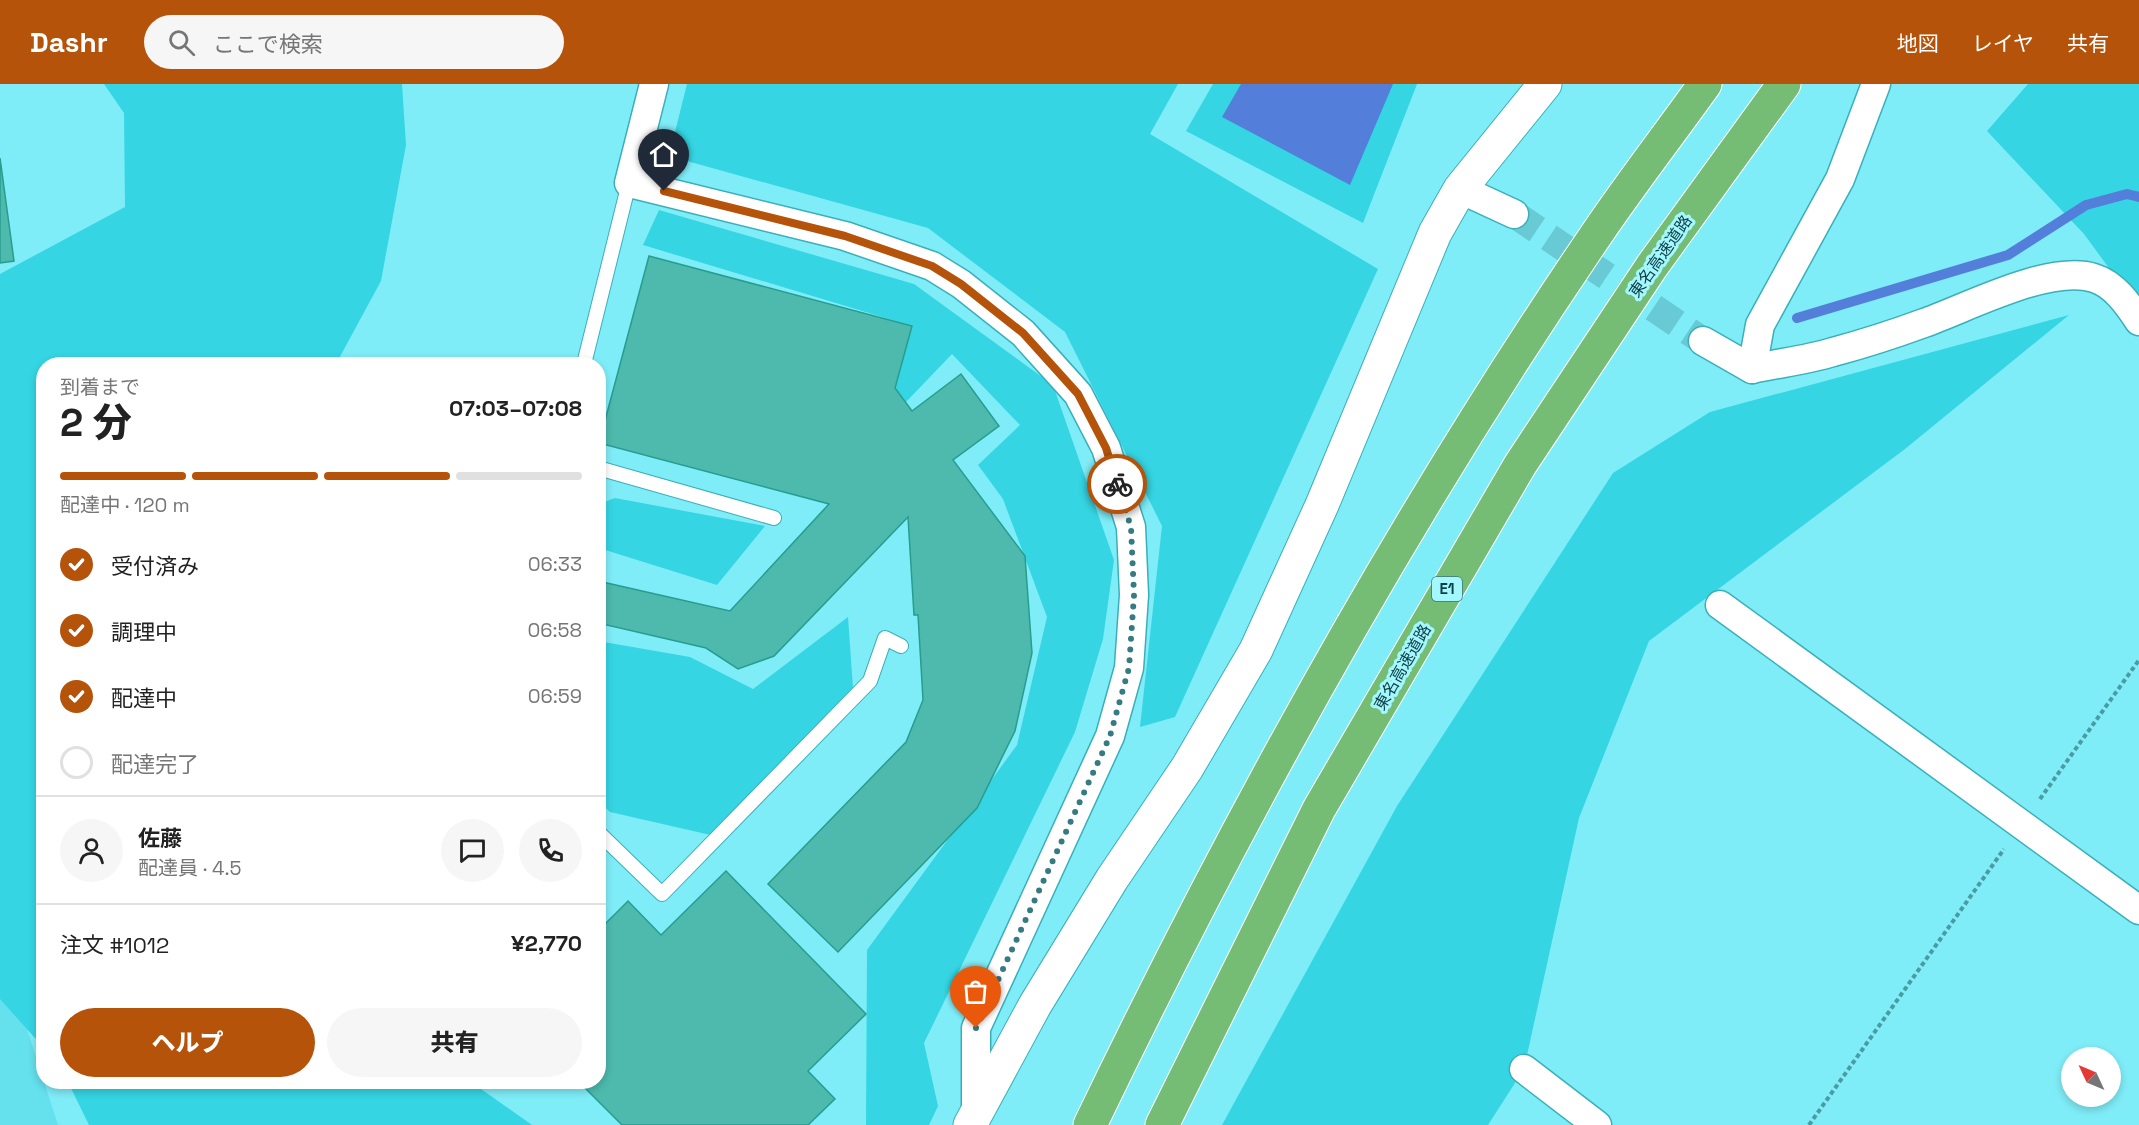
<!DOCTYPE html>
<html lang="ja">
<head>
<meta charset="utf-8">
<style>
  body { margin:0; font-family:"Space Grotesk","Noto Sans JP",sans-serif; background:#f6f6f6; color:#222; height:100vh; display:flex; flex-direction:column; font-size:22px; white-space:nowrap }
  * { box-sizing:border-box; margin:0 }
  p { font-size:20px; color:#767676 }
  .icon { flex:none; width:33px; height:33px; fill:none; stroke:currentColor; stroke-width:2; stroke-linecap:round; stroke-linejoin:round }
  .map { position:relative; flex:1; overflow:hidden }
  .sheet { position:absolute; left:36px; top:273px; width:570px; height:732px; display:flex; flex-direction:column; background:#fff; border-radius:24px; box-shadow:0 3px 9px #0003 }
  .sheet>* { flex:none }
  .needle { width:39px; rotate:314deg }
  .controls { position:absolute; left:2061px; top:963px; display:grid; gap:12px }
  .controls a { display:grid; place-items:center; width:60px; height:60px; border-radius:50%; background:#fff; box-shadow:0 3px 9px #0003; font-size:30px }
  .pin { position:absolute; display:grid; place-items:center; width:51px; height:51px; color:#fff; margin:-62px -26px; border-radius:50% 50% 50% 0; rotate:-45deg; box-shadow:0 0 6px #0007 }
  .pin .icon { rotate:45deg }
  .courier { position:absolute; display:grid; place-items:center; width:60px; height:60px; margin:-30px; border:4px solid #b45309; border-radius:50%; background:#fff; color:#222; box-shadow:0 2px 8px #0007 }
  .overview em { font-style:normal; font-weight:800 }
  .overview div { display:flex; flex-direction:column-reverse }
  .overview { display:flex; align-items:center; justify-content:space-between; height:102px; padding:0 24px }
  h1 { font-size:39px; font-weight:800; line-height:45px }
  .bar { display:grid; grid-template-columns:repeat(4,1fr); gap:9px 6px; align-content:center; height:72px; padding:0 24px }
  .bar i { height:8px; border-radius:4px; background:#e0e0e0 }
  .bar .active { background:#b45309 }
  .bar p { grid-column:span 4 }
  .line { display:flex; align-items:center; gap:15px; padding:0 24px; border-top:2px solid #e0e0e0 }
  .line div { flex:1 }
  .round { display:grid; place-items:center; flex:none; width:63px; height:63px; border-radius:32px; background:#f6f6f6 }
  ol { padding:0 24px; list-style:none }
  li { display:flex; align-items:center; gap:18px; height:66px }
  li p { margin-inline-start:auto }
  li .icon { padding:6px; border-radius:50%; background:#b45309; color:#fff; stroke-width:4 }
  li:last-child { color:#767676 }
  li i { width:33px; height:33px; border:3px solid #e0e0e0; border-radius:50% }
  .primary-button { display:flex; gap:12px; margin-top:auto; padding:12px 24px }
  .primary-button a { flex:1; height:69px; border-radius:36px; background:#b45309; color:#fff; font-size:24px; font-weight:800; line-height:69px; text-align:center }
  .primary-button a+a { background:#f6f6f6; color:#222 }
  header { display:flex; align-items:center; gap:36px; box-sizing:border-box; height:84px; padding:0 30px; background:#b45309; color:#fff }
  header strong { font-size:28px }
  nav { display:flex; gap:33px; margin-inline-start:auto; font-size:21px }
  .search { width:420px; height:54px; background:#f6f6f6; display:flex; align-items:center; gap:15px; box-sizing:border-box; padding:0 21px; border-radius:33px; color:#767676; font-size:22px }
  .map>svg:first-child { display:block }
  .built { fill:#64e1ed }
  .green { fill:#35d5e3 }
  .water { fill:#537eda }
  .lines { fill:none; stroke-linecap:round; stroke-linejoin:round }
  .stream { stroke:#537eda; stroke-width:10 }
  .building { fill:#4dbaad; stroke:#279d90; stroke-width:1.5 }
  .minor-tunnel { stroke:#68cad4; stroke-width:28; stroke-dasharray:28 14; stroke-linecap:butt }
  .service-casing { stroke:#3bafb9; stroke-width:16 }
  .minor-casing { stroke:#3bafb9; stroke-width:31 }
  .tertiary-casing { stroke:#3bafb9; stroke-width:35 }
  .motorway-casing { stroke:#fff; stroke-width:35 }
  .path { stroke:#4a9ca4; stroke-width:4; stroke-dasharray:4.5 3; stroke-linecap:butt }
  .service { stroke:#fff; stroke-width:14 }
  .minor { stroke:#fff; stroke-width:28 }
  .tertiary { stroke:#fff; stroke-width:33 }
  .motorway { stroke:#75bc74; stroke-width:33 }
  .done { stroke:#357b82; stroke-width:6; stroke-dasharray:0 10.8 }
  .route { stroke:#b45309; stroke-width:8 }
  .labels { text-anchor:middle; stroke-width:6; stroke-linejoin:round; paint-order:stroke }
  .shield { fill:#a3f7ff; stroke:#3a767b; stroke-width:1.5 }
  .shield-label { font-size:15px; font-weight:bold; fill:#0d3e43 }
  .street-label { font-size:16px; fill:#0d3e43; stroke:#a3f7ff }
</style>
</head>
<body>
<header>
<strong>Dashr</strong>
<div class="search"><svg class="icon" aria-label="search" viewBox="0 0 24 24"><circle cx="10" cy="10" r="6"/><path d="M15 15l6 6"/></svg>ここで検索</div>
<nav><a>地図</a><a>レイヤ</a><a>共有</a></nav>
</header>
<div class="map">
<svg width="2139" height="1041" viewBox="0 0 2139 1041">
  <rect width="100%" height="100%" fill="#7fedf8"/>
  <polygon class="built" points="0,912 27,945 58,1041 0,1041"/>
  <g class="green">
    <polygon points="104,0 402,0 406,61 381,197 336,280 44,280 43,963 0,915 0,190 125,123 124,29"/>
    <polygon points="687,0 1178,0 1150,50 1378,185 1175,633 1140,643 1162,442 1065,248 928,144 669,72"/>
    <polygon points="1213,0 1417,0 1363,139 1186,47"/>
    <polygon points="2028,0 2139,0 2139,225 2084,150 1987,47"/>
    <polygon points="659,126 914,200 1053,301 1114,476 1103,555 1075,648 924,959 938,1022 929,1041 866,1041 867,866 1017,661 1047,533 1003,415 978,381 1020,341 952,270 906,318 895,304 912,242 643,161"/>
    <polygon points="2069,231 1905,365 1649,557 1579,734 1524,985 1488,1041 1222,1041 1397,722 1613,389 1710,328"/>
    <polygon points="615,414 765,442 717,501 599,464 599,420"/>
    <polygon points="848,533 853,604 715,752 610,728 599,718 598,557 690,573 753,605"/>
    <polygon points="68,998 471,998 532,1041 89,1041"/>
  </g>
  <polygon class="water" points="1241,0 1393,0 1350,101 1222,33"/>
  <g class="lines">
    <polyline class="stream" points="1797,234 2008,171 2086,121 2127,110 2139,113"/>
  </g>
  <g class="building">
    <polygon points="0,74 14,177 0,179"/>
    <polygon points="649,172 912,242 895,304 912,327 961,290 999,342 953,376 1025,472 1032,569 1015,647 977,724 838,868 768,800 906,658 923,616 918,531 914,531 908,433 774,572 738,585 706,564 598,539 598,497 730,527 829,420 599,359"/>
    <polygon points="726,787 866,930 808,987 835,1015 808,1041 622,1041 579,998 598,998 598,847 628,817 661,851"/>
  </g>
  <g class="lines">
    <polyline class="minor-tunnel" points="1514,130 1703,257"/>
    <g class="service-casing">
      <g id="service">
        <polyline points="584,280 629,99"/>
        <polyline points="598,384 774,434"/>
        <polyline points="598,748 662,810 870,597 885,554 901,562"/>
      </g>
    </g>
    <g class="minor-casing">
      <g id="minor">
        <polyline points="654,0 629,99 845,152 932,182 961,200 1023,249 1078,310 1106,364 1131,443 1134,511 1129,584 1110,652 976,944 976,1028"/>
        <polyline points="1460,105 1514,130"/>
        <path d="M1703 257 1752 285C1779 279 1807 276 1833 268 1863 260 1894 250 1924 239 1967 224 2049 180 2094 194 2114 200 2128 220 2139 237"/>
        <polyline points="1752,285 1760,241 1840,95 1876,0"/>
        <polyline points="1720,521 2139,826"/>
        <polyline points="1524,985 1597,1041"/>
      </g>
    </g>
    <g class="tertiary-casing">
      <polyline id="tertiary" points="970,1041 1035,921 1112,795 1187,684 1256,566 1322,421 1435,149 1460,105 1545,0"/>
    </g>
    <g class="motorway-casing">
      <g id="motorway">
        <path d="M1090 1041C1238 733 1405 431 1598 148 1632 98 1670 49 1705 0"/>
        <polyline points="1162,1041 1319,725 1520,381 1652,182 1784,0"/>
      </g>
    </g>
    <g class="path">
      <polyline points="2040,715 2139,576"/>
      <polyline points="1809,1041 2004,765"/>
    </g>
    <use href="#service" class="service"/>
    <use href="#minor" class="minor"/>
    <use href="#tertiary" class="tertiary"/>
    <use href="#motorway" class="motorway"/>
  </g>
  <g class="lines">
    <polyline class="done" points="976,944 1110,652 1129,584 1134,511 1131,443 1117,400"/>
    <polyline class="route" points="664,107 845,152 932,182 961,200 1023,249 1078,310 1106,364 1117,400"/>
  </g>
  <g class="labels">
    <rect class="shield" x="1432" y="493" width="30" height="24" rx="4.5"/>
    <g class="shield-label">
      <text x="1447" y="510">E1</text>
    </g>
    <g class="street-label">
      <text transform="translate(1660 172) rotate(-55)" y="6">東名高速道路</text>
      <text transform="translate(1402 583) rotate(-60)" y="6">東名高速道路</text>
    </g>
  </g>
</svg>
<div class="controls">
<a><svg class="needle" viewBox="-14 -14 28 28"><path d="M0-13l5 13h-10z" fill="#e53935"/><path d="M0 13l5-13h-10z" fill="#767676"/></svg></a>
</div>
<div class="pin" style="left:976px;top:944px;background:#ea580c"><svg class="icon" aria-label="bag" viewBox="0 0 24 24"><path d="M5 8h14l-1 12H6zM9 8a3 3 0 0 1 6 0"/></svg></div>
<div class="pin" style="left:664px;top:107px;background:#1f2937"><svg class="icon" aria-label="home" viewBox="0 0 24 24"><path d="M3 11l9-7 9 7M6 9v11h12V9"/></svg></div>
<div class="courier" style="left:1117px;top:400px"><svg class="icon" aria-label="bike" viewBox="0 0 24 24"><circle cx="6" cy="16" r="4"/><circle cx="18" cy="16" r="4"/><path d="M6 16l4-8h5l3 8M10 8l3 8H6M13 5h3"/></svg></div>
<section class="sheet">
<div class="overview"><div><h1>2 分</h1><p>到着まで</p></div><em>07:03–07:08</em></div>
<div class="bar"><i class="active"></i><i class="active"></i><i class="active"></i><i></i><p>配達中 · 120 m</p></div>
<ol>
<li><svg class="icon" aria-label="check" viewBox="0 0 24 24"><path d="M5 12l5 5 9-10"/></svg>受付済み<p>06:33</p></li>
<li><svg class="icon" aria-label="check" viewBox="0 0 24 24"><path d="M5 12l5 5 9-10"/></svg>調理中<p>06:58</p></li>
<li><svg class="icon" aria-label="check" viewBox="0 0 24 24"><path d="M5 12l5 5 9-10"/></svg>配達中<p>06:59</p></li>
<li><i></i>配達完了</li>
</ol>
<div class="line" style="height:108px"><a class="round"><svg class="icon" aria-label="person" viewBox="0 0 24 24"><circle cx="12" cy="8" r="4"/><path d="M4 21q1-7 8-7t8 7"/></svg></a><div><b>佐藤</b><p>配達員 · 4.5</p></div><a class="round"><svg class="icon" aria-label="chat" viewBox="0 0 24 24"><path d="M4 5h16v11H9l-5 4z"/></svg></a><a class="round"><svg class="icon" aria-label="phone" viewBox="0 0 24 24"><path d="M5 4h4l2 5-3 2q2 4 5 5l2-3 5 2v4C11 20 4 13 5 4z"/></svg></a></div>
<div class="line" style="height:78px"><div>注文 #1012</div><b>¥2,770</b></div>
<div class="primary-button"><a>ヘルプ</a><a>共有</a></div>
</section>
</div>
</body>
</html>
